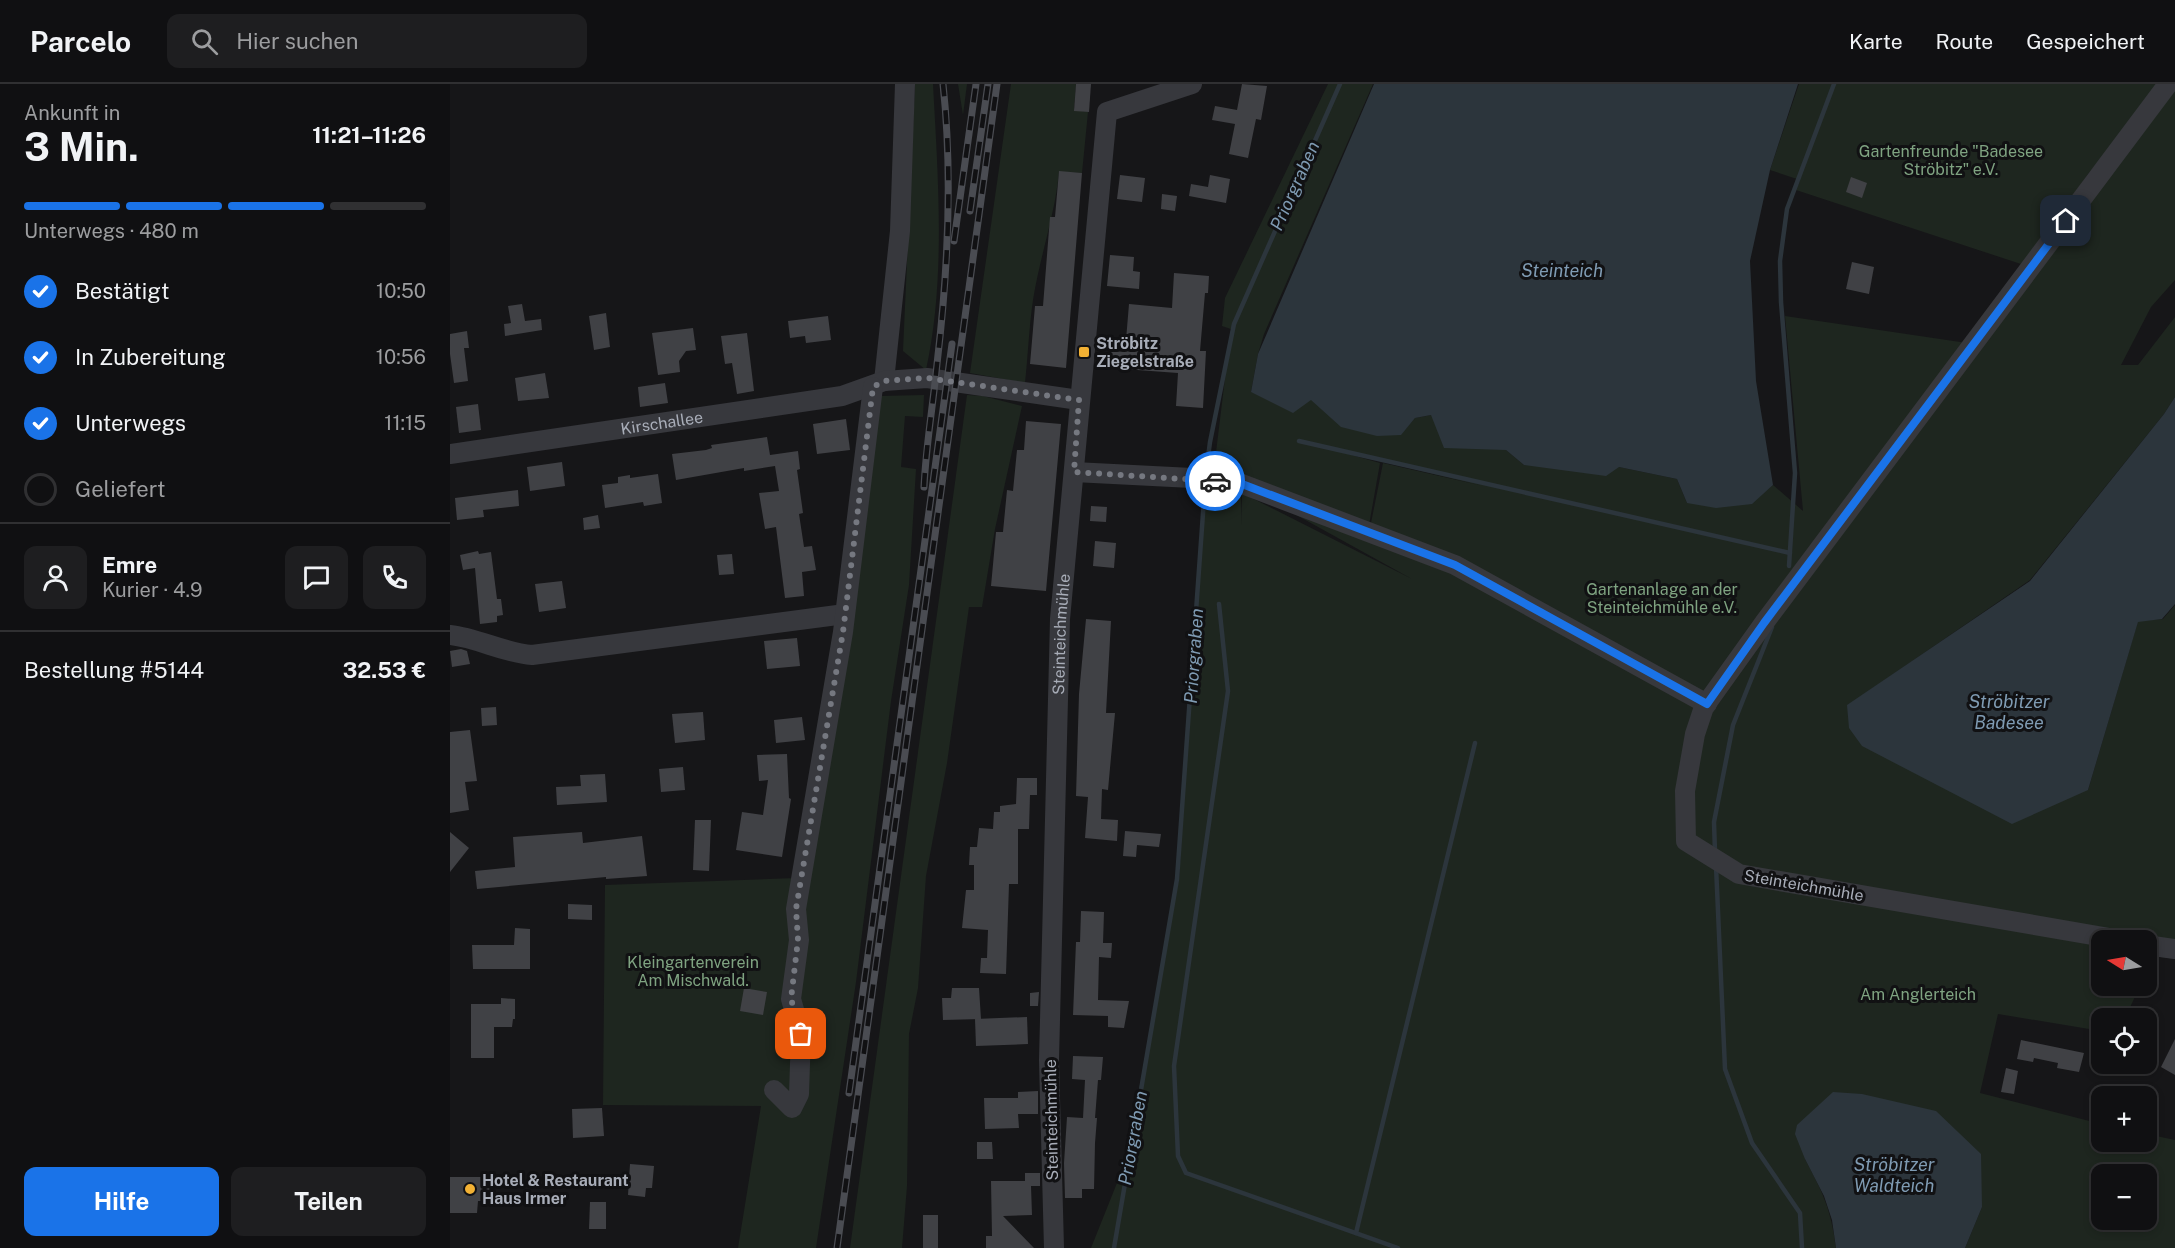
<!DOCTYPE html>
<html lang="de">
<head>
<meta charset="utf-8">
<style>
  body { margin:0; font-family:"Public Sans",sans-serif; background:#1e1e20; color:#f1f3f6; height:100vh; display:flex; flex-direction:column; font-size:22px; white-space:nowrap }
  * { box-sizing:border-box; margin:0 }
  p { font-size:20px; color:#9c9d9f }
  .icon { flex:none; width:33px; height:33px; fill:none; stroke:currentColor; stroke-width:2; stroke-linecap:round; stroke-linejoin:round }
  .map { position:relative; flex:1; overflow:hidden }
  .drawer { display:flex; flex-direction:column; background:#101012; width:450px }
  .drawer>* { flex:none }
  .needle { width:39px; rotate:281deg }
  .fabs { position:absolute; left:1641px; top:846px; display:grid; gap:12px }
  .fabs a { display:grid; place-items:center; width:66px; height:66px; border-radius:12px; background:#101012; box-shadow:0 3px 9px #0003,0 0 0 2px #303032; font-size:30px }
  .pin { position:absolute; display:grid; place-items:center; width:51px; height:51px; color:#fff; margin:-26px; border-radius:12px; box-shadow:0 3px 9px #0006 }
  .courier { position:absolute; display:grid; place-items:center; width:60px; height:60px; margin:-30px; border:4px solid #1a73e8; border-radius:50%; background:#fff; color:#222; box-shadow:0 2px 8px #0007 }
  .summary em { font-style:normal; font-weight:700 }
  .summary div { display:flex; flex-direction:column-reverse }
  .summary { display:flex; align-items:center; justify-content:space-between; height:102px; padding:0 24px }
  h1 { font-size:39px; font-weight:700; line-height:45px }
  .bar { display:grid; grid-template-columns:repeat(4,1fr); gap:9px 6px; align-content:center; height:72px; padding:0 24px }
  .bar i { height:8px; border-radius:4px; background:#303032 }
  .bar .active { background:#1a73e8 }
  .bar p { grid-column:span 4 }
  .line { display:flex; align-items:center; gap:15px; padding:0 24px; border-top:2px solid #303032 }
  .line div { flex:1 }
  .round { display:grid; place-items:center; flex:none; width:63px; height:63px; border-radius:12px; background:#1e1e20 }
  ol { padding:0 24px; list-style:none }
  li { display:flex; align-items:center; gap:18px; height:66px }
  li p { margin-inline-start:auto }
  li .icon { padding:6px; border-radius:50%; background:#1a73e8; color:#fff; stroke-width:4 }
  li:last-child { color:#9c9d9f }
  li i { width:33px; height:33px; border:3px solid #303032; border-radius:50% }
  .primary-button { display:flex; gap:12px; margin-top:auto; padding:12px 24px }
  .primary-button a { flex:1; height:69px; border-radius:12px; background:#1a73e8; color:#fff; font-size:24px; font-weight:700; line-height:69px; text-align:center }
  .primary-button a+a { background:#1e1e20; color:#f1f3f6 }
  header { display:flex; align-items:center; gap:36px; box-sizing:border-box; height:84px; padding:0 30px; background:#101012; border-bottom:2px solid #303032 }
  header strong { font-size:28px }
  nav { display:flex; gap:33px; margin-inline-start:auto; font-size:21px }
  .search { width:420px; height:54px; background:#1e1e20; display:flex; align-items:center; gap:15px; box-sizing:border-box; padding:0 21px; border-radius:12px; color:#9c9d9f; font-size:22px }
  main { display:flex; flex:1; min-height:0 }
  .map>svg:first-child { display:block }
  .green { fill:#1e261f; fill-rule:evenodd }
  .water { fill:#2c353c }
  .lines { fill:none; stroke-linecap:round; stroke-linejoin:round }
  .stream { stroke:#2c353c; stroke-width:4.5 }
  .building { fill:#404145 }
  .minor { stroke:#37383d; stroke-width:20 }
  .rail-casing { stroke:#4a4c52; stroke-width:7 }
  .rail { stroke:#111113; stroke-width:4.5; stroke-dasharray:14; stroke-linecap:butt }
  .done { stroke:#757880; stroke-width:6; stroke-dasharray:0 10.8 }
  .route { stroke:#1a73e8; stroke-width:8 }
  .poi-dot { fill:#f2b134; stroke:#111113; stroke-width:2 }
  .labels { text-anchor:middle; stroke-width:6; stroke-linejoin:round; paint-order:stroke }
  .park-label { font-size:16px; fill:#7fa381; stroke:#111113 }
  .poi-label { font-size:16px; font-weight:bold; fill:#a8adb8; stroke:#111113; text-anchor:start }
  .street-label { font-size:16px; fill:#a8adb8; stroke:#111113 }
  .water-label { font-size:18px; font-style:italic; fill:#7f9bb3; stroke:#111113 }
</style>
</head>
<body>
<header>
<strong>Parcelo</strong>
<div class="search"><svg class="icon" aria-label="search" viewBox="0 0 24 24"><circle cx="10" cy="10" r="6"/><path d="M15 15l6 6"/></svg>Hier suchen</div>
<nav><a>Karte</a><a>Route</a><a>Gespeichert</a></nav>
</header>
<main>
<section class="drawer">
<div class="summary"><div><h1>3 Min.</h1><p>Ankunft in</p></div><em>11:21–11:26</em></div>
<div class="bar"><i class="active"></i><i class="active"></i><i class="active"></i><i></i><p>Unterwegs · 480 m</p></div>
<ol>
<li><svg class="icon" aria-label="check" viewBox="0 0 24 24"><path d="M5 12l5 5 9-10"/></svg>Bestätigt<p>10:50</p></li>
<li><svg class="icon" aria-label="check" viewBox="0 0 24 24"><path d="M5 12l5 5 9-10"/></svg>In Zubereitung<p>10:56</p></li>
<li><svg class="icon" aria-label="check" viewBox="0 0 24 24"><path d="M5 12l5 5 9-10"/></svg>Unterwegs<p>11:15</p></li>
<li><i></i>Geliefert</li>
</ol>
<div class="line" style="height:108px"><a class="round"><svg class="icon" aria-label="person" viewBox="0 0 24 24"><circle cx="12" cy="8" r="4"/><path d="M4 21q1-7 8-7t8 7"/></svg></a><div><b>Emre</b><p>Kurier · 4.9</p></div><a class="round"><svg class="icon" aria-label="chat" viewBox="0 0 24 24"><path d="M4 5h16v11H9l-5 4z"/></svg></a><a class="round"><svg class="icon" aria-label="phone" viewBox="0 0 24 24"><path d="M5 4h4l2 5-3 2q2 4 5 5l2-3 5 2v4C11 20 4 13 5 4z"/></svg></a></div>
<div class="line" style="height:78px"><div>Bestellung #5144</div><b>32.53 €</b></div>
<div class="primary-button"><a>Hilfe</a><a>Teilen</a></div>
</section>
<div class="map">
<svg width="1725" height="1164" viewBox="0 0 1725 1164">
  <rect width="100%" height="100%" fill="#161618"/>
  <g class="green">
    <path d="M465 0H483C488 93 496 195 476 286L453 267Z"/>
    <polygon points="508,0 517,0 513,31"/>
    <path d="M561 0H626L624 26 638 28 632 89 609 88C605 131 590 172 583 216 579 243 578 272 575 299L520 289Z"/>
    <path d="M878 0H923L814 250 808 270 801 308 862 314 950 351 965 334 981 331 1056 366 1074 381 1169 383 1227 395 1237 419H1302L1323 401 1353 427 1335 232 1517 259 1574 181 1346 106 1350 96 1320 86 1349 0H1713L1638 90 1575 181 1725 0V196L1701 223 1671 281H1688L1725 233V313L1714 330 1580 496 1397 622 1638 706 1688 537 1713 535 1725 521V875L1704 872 1697 888 1696 856H1652V902H1690L1675 934H1652L1651 947 1548 930 1530 1009 1651 1040 1652 1058H1696L1697 1050 1725 1056V1164H1515L1532 1123 1355 1075C1373 1109 1381 1125 1386 1164H641L675 1079 729 795 753 419 791 409 792 442V409L962 495 794 402 763 393 781 245 772 242 775 214ZM877 364 1033 402 933 379 920 444 918 447 930 379ZM1652 1090H1696V1136H1652Z"/>
    <polygon points="474,311 473,333 455,332 451,383 466,385 459,501 441,617 406,898 366,1164 288,1164 311,1022 153,1021 155,801 346,794 431,312"/>
    <polygon points="517,311 533,312 572,322 545,445 532,523 519,523 497,679 476,792 468,904 459,950 457,1102 452,1164 400,1164"/>
  </g>
  <g class="water">
    <polygon points="924,0 1348,0 1320,86 1300,177 1306,297 1323,401 1302,420 1266,424 1237,419 1227,395 1169,383 1156,392 1074,381 1056,366 994,364 981,331 965,334 951,351 927,352 891,343 861,316 843,329 801,308 808,270"/>
    <polygon points="1725,313 1725,520 1712,535 1688,538 1638,706 1562,740 1412,662 1399,644 1397,621 1580,497 1714,330"/>
    <polygon points="1383,1008 1412,1010 1486,1027 1531,1070 1532,1123 1515,1164 1386,1164 1382,1136 1374,1112 1355,1075 1345,1050 1347,1041"/>
  </g>
  <g class="lines">
    <g class="stream">
      <polyline points="849,357 1340,469"/>
      <polyline points="756,389 760,358 784,240 890,0"/>
      <polyline points="1339,482 1345,389 1331,218 1330,177 1337,125 1384,0"/>
      <polyline points="769,520 778,607 724,982 728,1072 736,1089 948,1164"/>
      <polyline points="1265,768 1264,738 1283,641 1322,543"/>
      <polyline points="1266,782 1275,985 1302,1059 1350,1129 1352,1164"/>
      <polyline points="906,1149 1025,659"/>
      <polyline points="664,1164 727,795 755,401"/>
    </g>
  </g>
  <g class="building">
    <polygon points="626,0 641,0 639,28 624,27"/>
    <polygon points="792,0 817,2 811,36 806,35 798,74 779,70 785,40 762,36 765,22 787,26"/>
    <polygon points="609,87 632,89 616,284 580,280 585,222 593,222 600,133 605,133"/>
    <polygon points="670,91 695,94 692,118 667,115"/>
    <polygon points="760,91 780,95 776,119 739,112 741,100 758,103"/>
    <polygon points="1401,93 1417,99 1412,114 1396,108"/>
    <polygon points="712,110 727,112 725,127 711,125"/>
    <polygon points="660,171 684,173 683,187 690,188 689,205 657,202"/>
    <polygon points="1402,178 1424,183 1419,210 1396,205"/>
    <polygon points="724,189 759,192 758,209 755,209 750,267 756,267 753,324 726,322 728,289 660,284 661,267 675,268 679,220 722,224"/>
    <polygon points="72,220 75,237 91,235 92,246 55,252 54,240 61,239 58,222"/>
    <polygon points="156,229 160,263 144,266 139,232"/>
    <polygon points="378,232 381,256 356,259 355,252 340,254 338,237"/>
    <polygon points="243,244 246,266 236,267 229,277 230,288 208,291 202,249"/>
    <polygon points="17,247 19,264 14,264 18,297 4,299 0,270 0,250"/>
    <polygon points="297,249 304,307 287,310 282,279 275,280 271,252"/>
    <polygon points="95,289 99,314 68,317 65,294"/>
    <polygon points="215,299 218,319 190,323 188,303"/>
    <polygon points="28,320 31,346 9,349 6,323"/>
    <polygon points="396,335 400,366 367,370 363,340"/>
    <polygon points="576,337 611,340 596,507 541,502 546,448 553,448 557,406 563,407 567,366 574,366"/>
    <polygon points="317,353 320,371 348,367 350,385 347,386 353,429 349,430 354,463 362,462 366,486 352,488 354,512 335,514 326,443 315,445 309,409 329,407 325,382 294,387 294,384 226,396 222,370 256,366 262,364 261,361"/>
    <polygon points="112,378 115,402 80,407 77,383"/>
    <polygon points="208,390 212,419 194,422 193,418 155,424 152,401 168,399 168,393 180,391 180,394"/>
    <polygon points="68,406 69,422 33,426 34,433 7,436 5,414"/>
    <polygon points="641,422 657,423 656,438 640,437"/>
    <polygon points="148,431 150,444 134,446 133,434"/>
    <polygon points="645,457 666,459 664,484 643,482"/>
    <polygon points="28,467 29,470 41,468 47,515 51,515 53,531 47,532 47,538 30,540 25,484 13,486 10,471"/>
    <polygon points="282,470 284,490 269,491 267,471"/>
    <polygon points="112,497 116,524 89,528 85,500"/>
    <polygon points="636,535 661,537 656,629 665,629 658,706 652,705 651,735 668,736 667,757 635,754 638,713 626,712 629,610"/>
    <polygon points="347,554 350,582 317,585 314,557"/>
    <polygon points="11,565 17,567 20,580 2,583 0,567"/>
    <polygon points="46,623 47,641 32,642 31,624"/>
    <polygon points="253,628 255,656 225,659 222,630"/>
    <polygon points="352,633 355,656 326,659 324,636"/>
    <polygon points="20,646 27,697 15,698 19,726 0,729 0,648"/>
    <polygon points="337,670 339,714 341,715 332,773 286,766 292,728 313,731 318,696 309,697 307,671"/>
    <polygon points="233,683 235,706 211,708 209,685"/>
    <polygon points="155,690 157,718 107,721 106,703 131,702 130,691"/>
    <polygon points="567,694 587,694 587,711 580,711 579,745 568,745 568,800 559,800 556,890 530,889 531,874 537,874 538,846 512,844 516,806 524,806 524,781 519,781 520,763 527,763 529,744 543,745 544,728 550,728 550,722 566,720"/>
    <polygon points="245,736 261,736 259,787 243,786"/>
    <polygon points="675,747 711,750 709,763 687,761 686,773 673,772"/>
    <polygon points="0,748 19,764 0,788"/>
    <polygon points="132,748 133,759 192,752 197,792 156,795 156,793 27,805 25,787 65,783 63,753"/>
    <polygon points="118,820 142,821 142,836 118,835"/>
    <polygon points="631,827 654,828 653,859 662,859 661,874 649,873 648,916 679,917 674,944 658,943 658,932 623,931 626,858 630,858"/>
    <polygon points="65,844 80,845 80,885 23,885 22,861 64,861"/>
    <polygon points="294,904 317,908 313,931 290,927"/>
    <polygon points="502,904 529,904 531,935 493,936 492,914 501,914"/>
    <polygon points="589,908 588,922 580,922 580,909"/>
    <polygon points="51,914 65,915 65,935 63,935 62,943 44,943 44,974 21,974 21,920 51,920"/>
    <polygon points="577,933 578,960 526,962 525,935"/>
    <polygon points="1725,955 1725,991 1711,983"/>
    <polygon points="1571,956 1634,969 1629,988 1607,984 1608,979 1584,974 1583,978 1567,975"/>
    <polygon points="623,972 653,973 651,996 648,996 645,1034 647,1034 645,1059 644,1105 632,1105 632,1114 615,1114 614,1079 617,1033 633,1034 635,996 622,995"/>
    <polygon points="1556,984 1568,987 1564,1010 1551,1008"/>
    <polygon points="588,1007 588,1030 568,1030 569,1044 535,1045 534,1014 568,1014 568,1008"/>
    <polygon points="152,1024 154,1052 123,1054 122,1025"/>
    <polygon points="527,1058 542,1058 543,1075 527,1075"/>
    <polygon points="180,1080 204,1082 202,1104 196,1104 195,1113 178,1111"/>
    <polygon points="575,1089 590,1089 590,1102 581,1102 582,1131 553,1132 584,1164 536,1164 536,1152 542,1152 541,1097 575,1097"/>
    <polygon points="0,1093 41,1093 40,1117 28,1117 27,1129 0,1129"/>
    <polygon points="140,1118 156,1118 156,1145 139,1145"/>
    <rect x="473" y="1131" width="15" height="33"/>
  </g>
  <g class="lines">
    <g class="minor">
      <polyline points="434,297 450,147 455,0"/>
      <path id="s1" d="M0 370 392 312 434 297 477 294 629 316"/>
      <polyline points="624,388 742,394 792,400 1005,481 1257,620"/>
      <path d="M0 551C28 554 54 569 82 571L395 530"/>
      <polyline points="1671,856 1289,790 1236,757 1235,707 1245,650 1254,623 1314,539 1718,0"/>
      <polyline points="1696,861 1725,865"/>
      <polyline points="324,1006 342,1024 349,1010 351,950 341,915 349,856 346,825 393,548 423,303"/>
      <path id="s2" d="M604 1164 599 976 610 535 657 28 742 0"/>
    </g>
    <g class="rail-casing">
      <g id="rail">
        <polyline points="520,127 538,0"/>
        <polyline points="504,157 526,0"/>
        <path d="M474 403C476 361 483 321 487 280 498 187 503 93 493 0"/>
        <polyline points="399,1009 502,260"/>
        <polyline points="387,1164 547,0"/>
      </g>
    </g>
    <use href="#rail" class="rail"/>
  </g>
  <g class="lines">
    <polyline class="done" points="351,950 341,915 348,856 346,825 393,548 423,303 434,297 477,294 629,316 624,388 765,397"/>
    <polyline class="route" points="765,397 792,400 1005,481 1257,620 1314,539 1616,137"/>
  </g>
  <g class="poi-dot">
    <rect x="628" y="262" width="12" height="12" rx="3"/>
    <circle cx="20" cy="1105" r="6"/>
  </g>
  <g class="labels">
    <g class="park-label">
      <text x="1501" y="73">Gartenfreunde "Badesee<tspan x="1501" dy="18">Ströbitz" e.V.</tspan></text>
      <text x="1212" y="511">Gartenanlage an der<tspan x="1212" dy="18">Steinteichmühle e.V.</tspan></text>
      <text x="243" y="884">Kleingartenverein<tspan x="243" dy="18">Am Mischwald.</tspan></text>
      <text x="1468" y="916">Am Anglerteich</text>
    </g>
    <g class="poi-label">
      <text x="646" y="265">Ströbitz<tspan x="646" dy="18">Ziegelstraße</tspan></text>
      <text x="32" y="1102">Hotel &amp; Restaurant<tspan x="32" dy="18">Haus Irmer</tspan></text>
    </g>
    <g class="street-label">
      <text dy="6" stroke="none"><textPath href="#s1" startOffset="214">Kirschallee</textPath></text>
      <text dy="6" stroke="none"><textPath href="#s2" startOffset="614">Steinteichmühle</textPath></text>
      <text transform="translate(1354 801) rotate(10)" y="6">Steinteichmühle</text>
      <text transform="translate(601 1036) rotate(-91)" y="6">Steinteichmühle</text>
    </g>
    <g class="water-label">
      <text transform="translate(845 102) rotate(-66)" y="6">Priorgraben</text>
      <text x="1112" y="193">Steinteich</text>
      <text transform="translate(744 572) rotate(-86)" y="6">Priorgraben</text>
      <text x="1559" y="624">Ströbitzer<tspan x="1559" dy="21">Badesee</tspan></text>
      <text transform="translate(683 1054) rotate(-80)" y="6">Priorgraben</text>
      <text x="1444" y="1087">Ströbitzer<tspan x="1444" dy="21">Waldteich</tspan></text>
    </g>
  </g>
</svg>
<div class="fabs">
<a><svg class="needle" viewBox="-14 -14 28 28"><path d="M0-13l5 13h-10z" fill="#e53935"/><path d="M0 13l5-13h-10z" fill="#9c9d9f"/></svg></a>
<a><svg class="icon" aria-label="locate" viewBox="0 0 24 24"><circle cx="12" cy="12" r="6"/><path d="M12 2v4M12 18v4M2 12h4M18 12h4"/></svg></a>
<a>+</a>
<a>−</a>
</div>
<div class="pin" style="left:351px;top:950px;background:#ea580c"><svg class="icon" aria-label="bag" viewBox="0 0 24 24"><path d="M5 8h14l-1 12H6zM9 8a3 3 0 0 1 6 0"/></svg></div>
<div class="pin" style="left:1616px;top:137px;background:#1f2937"><svg class="icon" aria-label="home" viewBox="0 0 24 24"><path d="M3 11l9-7 9 7M6 9v11h12V9"/></svg></div>
<div class="courier" style="left:765px;top:397px"><svg class="icon" aria-label="car" viewBox="0 0 24 24"><path d="M5 17H2v-5l4-1 3-4h7l3 4 3 1v5h-3M9 17h6M6 11h13"/><circle cx="7" cy="17" r="2"/><circle cx="17" cy="17" r="2"/></svg></div>
</div>
</main>
</body>
</html>
